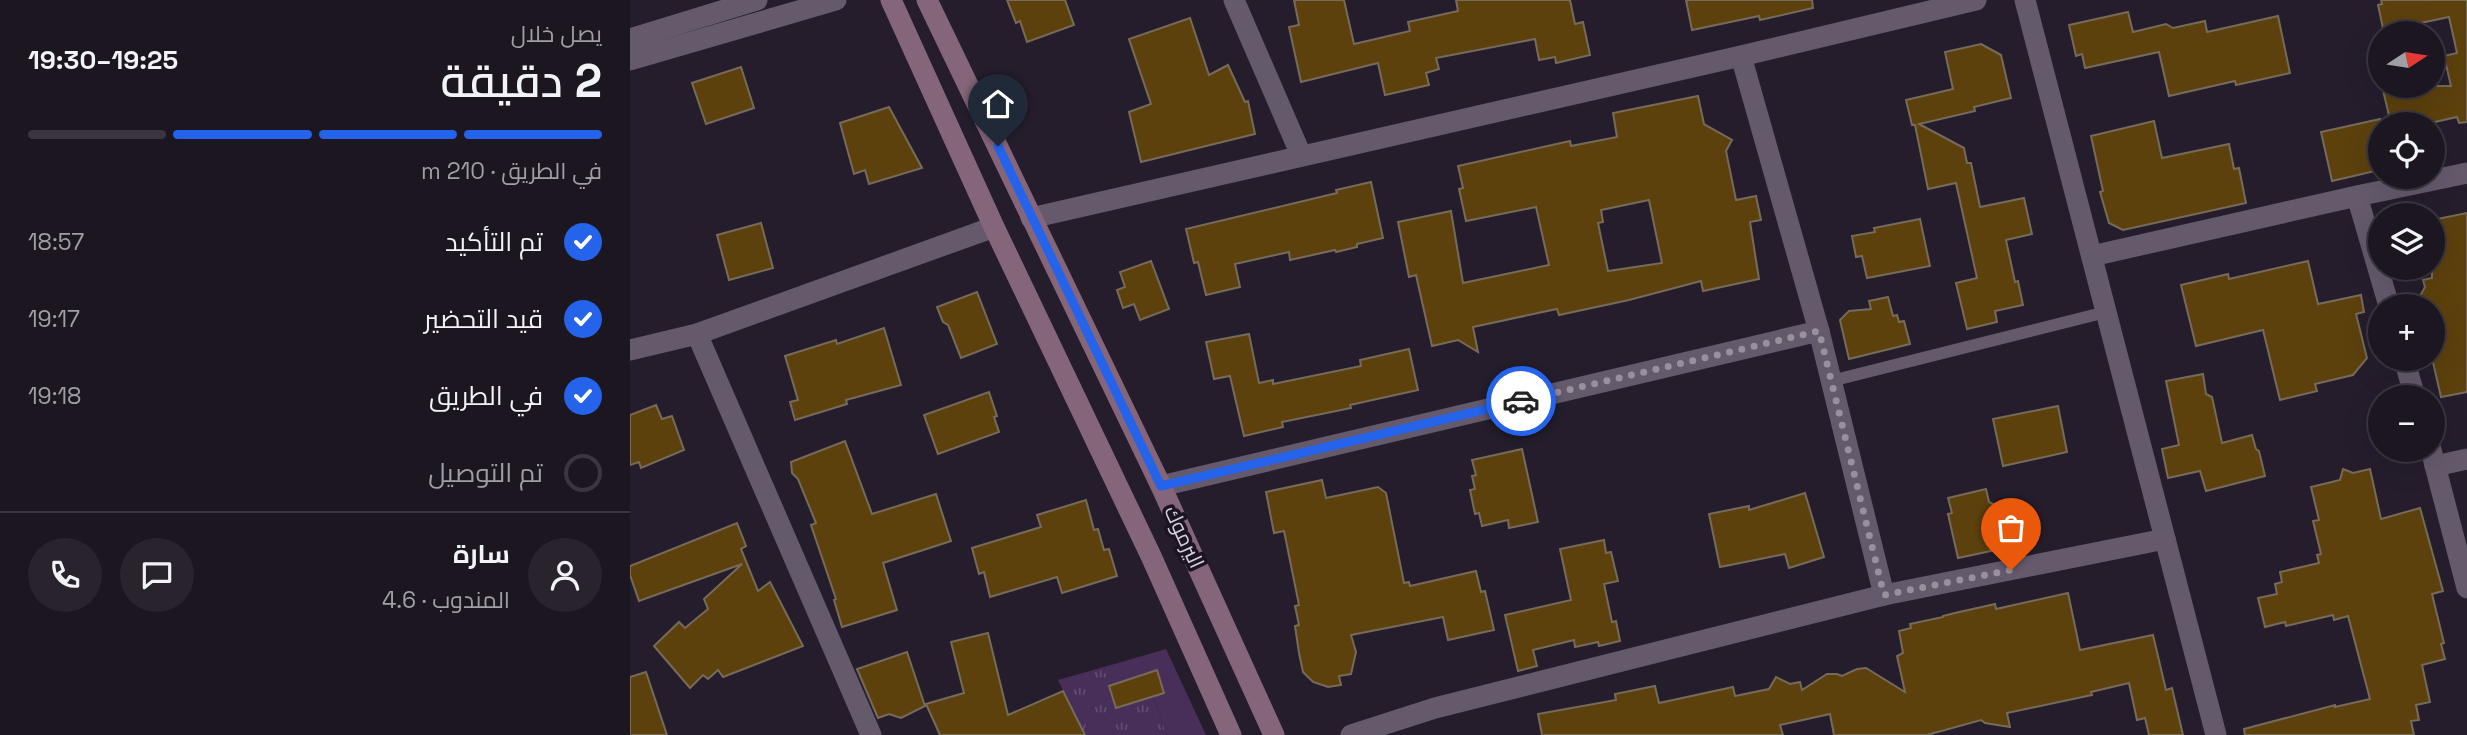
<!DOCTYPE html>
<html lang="ar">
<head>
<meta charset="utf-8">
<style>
  body { margin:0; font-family:"Space Grotesk",Cairo,sans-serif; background:#29232e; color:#f1f3f6; direction:rtl; height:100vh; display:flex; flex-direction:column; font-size:26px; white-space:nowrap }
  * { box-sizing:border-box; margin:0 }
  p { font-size:23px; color:#a09fa5 }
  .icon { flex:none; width:38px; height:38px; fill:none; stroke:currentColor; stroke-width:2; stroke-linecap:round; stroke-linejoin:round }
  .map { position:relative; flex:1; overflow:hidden; direction:ltr }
  .details { display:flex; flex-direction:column; background:#1c1621; width:630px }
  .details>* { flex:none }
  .needle { width:46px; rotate:78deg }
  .buttons { position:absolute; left:1738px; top:21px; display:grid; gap:14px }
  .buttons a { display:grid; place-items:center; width:77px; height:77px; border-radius:50%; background:#1c1621; box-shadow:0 7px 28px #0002,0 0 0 2px #3a353f; font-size:35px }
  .pin { position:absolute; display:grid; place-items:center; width:60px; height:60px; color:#fff; margin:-72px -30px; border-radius:50% 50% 50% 0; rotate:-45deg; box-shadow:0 0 7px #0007 }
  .pin .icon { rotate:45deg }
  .courier { position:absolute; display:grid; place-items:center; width:70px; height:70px; margin:-35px; border:5px solid #2563eb; border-radius:50%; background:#fff; color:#222; box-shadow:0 2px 9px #0007 }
  .headline em { font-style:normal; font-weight:600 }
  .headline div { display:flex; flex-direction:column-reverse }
  .headline { display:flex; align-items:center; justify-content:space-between; height:119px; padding:0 28px }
  h1 { font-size:46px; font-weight:600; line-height:52px }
  .bar { display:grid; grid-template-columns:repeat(4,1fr); gap:10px 7px; align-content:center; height:84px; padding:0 28px }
  .bar i { height:9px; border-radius:5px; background:#3a353f }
  .bar .active { background:#2563eb }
  .bar p { grid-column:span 4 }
  .line { display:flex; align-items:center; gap:18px; padding:0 28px; border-top:2px solid #3a353f }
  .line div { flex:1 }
  .round { display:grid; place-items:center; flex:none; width:74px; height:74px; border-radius:37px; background:#29232e }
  ol { padding:0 28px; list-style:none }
  li { display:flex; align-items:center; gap:21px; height:77px }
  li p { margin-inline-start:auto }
  li .icon { padding:7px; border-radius:50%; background:#2563eb; color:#fff; stroke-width:4 }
  li:last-child { color:#a09fa5 }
  li i { width:38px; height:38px; border:4px solid #3a353f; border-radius:50% }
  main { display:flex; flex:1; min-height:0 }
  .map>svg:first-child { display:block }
  .park { fill:url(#park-tufts) }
  .garden { fill:#482f5a }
  .building { fill:#5c410d; stroke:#766b5a; stroke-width:2; fill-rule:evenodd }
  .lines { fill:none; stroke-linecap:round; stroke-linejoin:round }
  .lane { stroke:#645a6c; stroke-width:12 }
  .street { stroke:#645a6c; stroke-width:21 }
  .secondary { stroke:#856579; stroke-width:21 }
  .done { stroke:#98919d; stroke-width:7; stroke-dasharray:0 12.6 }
  .route { stroke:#2563eb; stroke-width:9 }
  .labels { text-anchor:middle; stroke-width:7; stroke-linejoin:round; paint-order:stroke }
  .street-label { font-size:21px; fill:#d6d0da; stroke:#1c1422 }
</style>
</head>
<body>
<main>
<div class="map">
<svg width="1837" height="735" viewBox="0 0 1837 735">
  <defs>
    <pattern id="park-tufts" width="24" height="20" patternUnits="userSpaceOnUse" patternTransform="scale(1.75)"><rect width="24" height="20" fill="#482f5a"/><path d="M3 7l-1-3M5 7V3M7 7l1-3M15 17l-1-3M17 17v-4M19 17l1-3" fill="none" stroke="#624c71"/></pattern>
  </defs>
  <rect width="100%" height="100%" fill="#251d2c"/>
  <polygon class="park" points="474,667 486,708 523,696 537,735 455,735 428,680"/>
  <polygon class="garden" points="536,649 576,735 537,735 523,696 534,692 527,670 479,686 474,667"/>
  <g class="building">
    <polygon points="377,0 435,0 444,25 397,42 390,21 386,23"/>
    <polygon points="664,0 714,0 724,44 780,31 778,22 828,11 826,0 940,0 945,24 953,22 960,55 926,63 925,57 909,60 905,39 806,58 809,69 796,73 799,85 755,95 748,63 671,82 659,27 669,25"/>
    <polygon points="1056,0 1182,0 1183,8 1130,20 1129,16 1062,30"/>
    <polygon points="1751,0 1837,0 1837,122 1829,123 1827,117 1796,124 1761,124 1752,86 1821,86 1814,56 1827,53 1819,17 1781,25 1783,30 1754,33 1748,5 1752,4"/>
    <polygon points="1498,12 1503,32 1536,24 1543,28 1575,21 1577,32 1648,16 1660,73 1606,85 1605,81 1539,96 1529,52 1455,68 1452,54 1446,56 1439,25"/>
    <polygon points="560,18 579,75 598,65 615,102 618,101 625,134 511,162 499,112 521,104 499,39"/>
    <polygon points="1351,44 1371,55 1381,98 1344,107 1345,111 1289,124 1334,148 1337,163 1341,163 1350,207 1394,198 1402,234 1376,240 1385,282 1388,281 1393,305 1365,311 1367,322 1337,329 1326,283 1347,278 1326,183 1298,189 1285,125 1282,125 1276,100 1323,89 1315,52"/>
    <polygon points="111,67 124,108 76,124 62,83"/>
    <path d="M1068 96 1074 124 1102 140 1096 151 1106 200 1126 196 1131 220 1120 222 1129 279 1073 291 1071 281 999 300 929 315 927 309 843 327 848 352 828 340 802 346 786 275 779 277 768 222 821 211 833 283 919 265 906 207 836 221 829 189 833 188 828 166 940 141 941 146 987 137 983 113ZM1019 200 1032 263 978 271 968 223 973 222 971 210Z"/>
    <polygon points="259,107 292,168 239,184 235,170 224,174 210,123"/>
    <polygon points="1750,119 1750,149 1740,150 1745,171 1702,181 1691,132"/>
    <polygon points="1524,121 1532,158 1599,144 1604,169 1609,168 1616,203 1493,230 1479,223 1470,192 1473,191 1461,136"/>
    <polygon points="741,182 753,238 727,244 727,247 706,252 705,250 660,260 659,252 605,264 610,287 576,295 568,262 564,263 556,229 707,193 706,190"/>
    <polygon points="1837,213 1837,392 1811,397 1802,358 1802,346 1808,345 1802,322 1802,306 1796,306 1788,300 1795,287 1793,280 1802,278 1802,220"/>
    <polygon points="1290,219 1300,266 1237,278 1232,256 1226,257 1222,236 1245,232 1244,228"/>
    <polygon points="131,223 143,268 99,280 87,235"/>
    <polygon points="521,261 539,309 510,320 504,304 493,308 487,290 495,287 490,272"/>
    <polygon points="1678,261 1688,304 1731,295 1734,312 1726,314 1737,358 1723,375 1685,384 1687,391 1650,400 1633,330 1566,346 1551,285 1598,274 1599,279"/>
    <polygon points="347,292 367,344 331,358 318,325 313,322 307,307"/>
    <polygon points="1258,297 1263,316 1267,315 1269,322 1274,321 1280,344 1219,359 1210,320 1219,311 1241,309 1239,301"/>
    <polygon points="254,328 271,385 216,400 217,404 165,420 160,402 168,400 155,356 206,340 207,344"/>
    <polygon points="619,334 629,383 643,380 643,384 731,366 730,360 779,349 788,390 720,405 721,408 652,422 653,427 614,436 600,376 584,379 576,342"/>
    <polygon points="1573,374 1576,394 1582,397 1592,443 1622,435 1626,449 1629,451 1635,476 1576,491 1570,471 1538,478 1532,449 1549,445 1536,381"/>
    <polygon points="359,392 367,416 364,417 369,432 308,454 294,415"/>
    <polygon points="26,405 32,419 42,416 54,450 11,468 9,462 0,465 0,415"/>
    <polygon points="1428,406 1437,452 1373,466 1363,419"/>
    <polygon points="215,441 242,514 306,494 321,541 253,563 267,610 212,627 204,600 206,599 181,525 186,523 168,479 162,473 161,462"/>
    <polygon points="892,449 908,522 879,528 878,520 852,526 849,513 845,514 840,490 845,489 842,476 846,475 842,460"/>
    <polygon points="1713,469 1723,473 1740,469 1751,519 1790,508 1813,591 1802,594 1814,643 1811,644 1815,659 1792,665 1800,702 1786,705 1789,720 1781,721 1784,735 1615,735 1614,729 1705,705 1705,707 1740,699 1718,616 1704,620 1703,615 1656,626 1655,622 1635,627 1628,598 1647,594 1645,584 1652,582 1650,572 1689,563 1687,555 1691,554 1683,521 1689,520 1681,487 1710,480"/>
    <polygon points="692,480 696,498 748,487 756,493 774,583 779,582 780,586 846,571 851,592 855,591 864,630 818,640 813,617 721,635 726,652 721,674 709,676 711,685 698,687 683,682 673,672 669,653 665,626 669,625 665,606 669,605 654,531 644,533 636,492"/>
    <polygon points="1356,489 1359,502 1363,504 1366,519 1361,521 1366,539 1359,541 1361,551 1328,558 1318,514 1322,513 1318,498"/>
    <polygon points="1175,493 1194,557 1159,568 1155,554 1090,567 1079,514 1119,506 1119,510"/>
    <polygon points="456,500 464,530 468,529 474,550 479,549 487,576 432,593 427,577 360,597 354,572 349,574 342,548 411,527 407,515"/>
    <polygon points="107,523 116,546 111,549 128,591 140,582 173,646 93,677 88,670 78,679 73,675 60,688 24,646 49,622 55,628 78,609 74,599 112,564 9,601 0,575 0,566"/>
    <polygon points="974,540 976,553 981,552 988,581 974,584 982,622 986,621 990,641 969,646 968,642 945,647 944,640 903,650 907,666 888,671 875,615 941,600 930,549"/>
    <polygon points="1438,593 1450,650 1523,635 1536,690 1542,688 1553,735 1519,735 1515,718 1507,720 1499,683 1461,692 1462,695 1377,713 1380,727 1355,723 1351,720 1297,735 1204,735 1200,714 1150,725 1153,735 912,735 908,714 986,700 985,694 1025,686 1029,703 1103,687 1105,696 1139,689 1146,677 1160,684 1170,682 1172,690 1197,674 1207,674 1212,676 1227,669 1236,668 1275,692 1267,656 1273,653 1269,631 1281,628 1280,624 1313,617 1313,616 1325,613 1365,604 1366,609"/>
    <polygon points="358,633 378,715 433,691 455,735 310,735 296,704 334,693 321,642"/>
    <polygon points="277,652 295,706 271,718 259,714 248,718 227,669"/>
    <polygon points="527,670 534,693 486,708 479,686"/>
    <polygon points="16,672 37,735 0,735 0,677"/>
  </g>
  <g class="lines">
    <polyline class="lane" points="1201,381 1476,312"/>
    <g class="street">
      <polyline points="604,0 671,155"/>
      <polyline points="1395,0 1586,735"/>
      <polyline points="0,39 127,0"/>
      <polyline points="1111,56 1189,331 1254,595"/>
      <polyline points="0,60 206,0"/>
      <polyline points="1727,196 1759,306"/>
      <polyline points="401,218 1111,56 1346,0"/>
      <polyline points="1462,256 1727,196 1837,173"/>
      <polyline points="67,334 241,735"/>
      <polyline points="0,350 67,334 364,227"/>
      <polyline points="1774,359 1785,397"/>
      <polyline points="1801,450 1837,588"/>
      <polyline points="1805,466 1837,459"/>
      <polyline points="531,486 1189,331"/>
      <polyline points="721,735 805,708 1254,595 1535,539"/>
    </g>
    <g class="secondary">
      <polyline points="261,0 364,227 521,556 601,735"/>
      <polyline points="297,0 531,486 644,735"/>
    </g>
  </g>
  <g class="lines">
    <polyline class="done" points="891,401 1189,331 1254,595 1381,570"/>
    <polyline class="route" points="368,146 531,486 891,401"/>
  </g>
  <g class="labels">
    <g class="street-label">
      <text transform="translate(554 537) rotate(65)" y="7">اليرموك</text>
    </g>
  </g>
</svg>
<div class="buttons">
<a><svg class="needle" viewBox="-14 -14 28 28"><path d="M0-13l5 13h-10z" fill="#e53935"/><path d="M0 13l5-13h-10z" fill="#a09fa5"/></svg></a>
<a><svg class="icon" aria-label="locate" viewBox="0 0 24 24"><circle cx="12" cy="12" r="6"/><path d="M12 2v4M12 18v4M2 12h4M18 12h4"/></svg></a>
<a><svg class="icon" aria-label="layers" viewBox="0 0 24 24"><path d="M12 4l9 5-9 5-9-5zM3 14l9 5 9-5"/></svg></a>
<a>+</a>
<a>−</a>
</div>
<div class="pin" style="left:1381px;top:570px;background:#ea580c"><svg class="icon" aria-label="bag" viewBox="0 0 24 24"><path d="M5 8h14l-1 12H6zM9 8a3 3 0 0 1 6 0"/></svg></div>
<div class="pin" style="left:368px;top:146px;background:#1f2937"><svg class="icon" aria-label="home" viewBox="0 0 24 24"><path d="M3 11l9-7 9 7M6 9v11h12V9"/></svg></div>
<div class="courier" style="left:891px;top:401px"><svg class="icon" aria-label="car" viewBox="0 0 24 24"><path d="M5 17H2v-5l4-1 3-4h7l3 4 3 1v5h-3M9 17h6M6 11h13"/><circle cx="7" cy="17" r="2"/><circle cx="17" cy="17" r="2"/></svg></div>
</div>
<section class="details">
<div class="headline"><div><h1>2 دقيقة</h1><p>يصل خلال</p></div><em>19:25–19:30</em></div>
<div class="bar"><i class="active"></i><i class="active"></i><i class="active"></i><i></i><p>في الطريق · 210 m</p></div>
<ol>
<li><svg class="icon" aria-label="check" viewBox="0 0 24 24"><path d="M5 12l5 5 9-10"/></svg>تم التأكيد<p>18:57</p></li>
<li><svg class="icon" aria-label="check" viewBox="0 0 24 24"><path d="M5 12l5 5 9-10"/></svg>قيد التحضير<p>19:17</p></li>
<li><svg class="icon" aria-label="check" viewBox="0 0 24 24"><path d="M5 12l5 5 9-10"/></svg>في الطريق<p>19:18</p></li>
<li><i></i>تم التوصيل</li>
</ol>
<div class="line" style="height:126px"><a class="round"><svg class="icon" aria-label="person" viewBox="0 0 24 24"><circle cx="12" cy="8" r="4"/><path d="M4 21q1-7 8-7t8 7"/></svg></a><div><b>سارة</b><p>المندوب · 4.6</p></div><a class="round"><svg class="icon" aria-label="chat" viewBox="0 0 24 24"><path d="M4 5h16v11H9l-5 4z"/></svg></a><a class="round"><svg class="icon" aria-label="phone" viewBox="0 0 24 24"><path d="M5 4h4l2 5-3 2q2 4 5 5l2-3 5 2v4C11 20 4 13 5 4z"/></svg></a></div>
</section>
</main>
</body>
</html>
